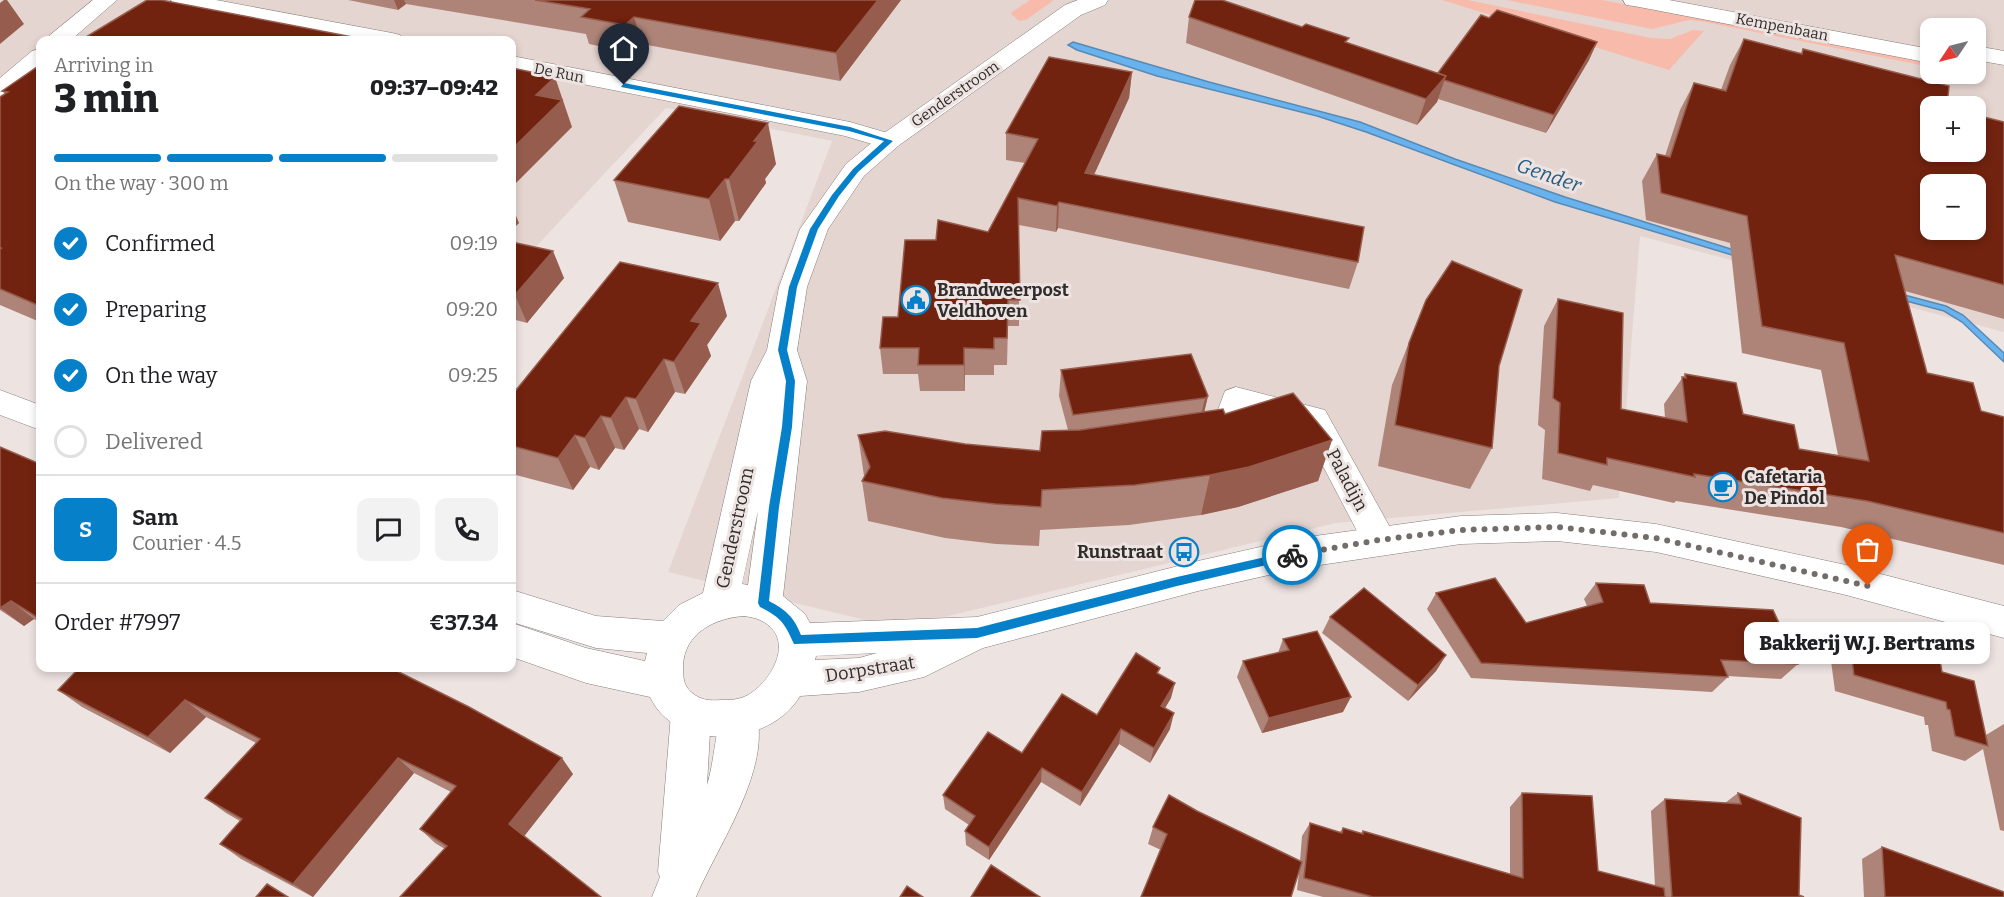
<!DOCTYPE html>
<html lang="en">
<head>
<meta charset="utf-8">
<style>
  body { margin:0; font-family:Bitter,serif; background:#f2f2f2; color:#202124; height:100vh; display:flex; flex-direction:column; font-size:22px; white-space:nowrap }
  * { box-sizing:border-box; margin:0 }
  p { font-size:20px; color:#757577 }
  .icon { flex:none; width:33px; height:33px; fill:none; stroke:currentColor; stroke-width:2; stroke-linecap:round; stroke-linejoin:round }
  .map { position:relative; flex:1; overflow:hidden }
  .drawer { position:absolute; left:36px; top:36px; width:480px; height:636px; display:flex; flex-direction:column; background:#fff; border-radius:12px; box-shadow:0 3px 9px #0003 }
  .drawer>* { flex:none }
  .needle { width:39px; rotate:235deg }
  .buttons { position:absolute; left:1920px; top:18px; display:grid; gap:12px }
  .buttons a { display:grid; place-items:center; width:66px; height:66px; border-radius:12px; background:#fff; box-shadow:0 3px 9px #0003; font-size:30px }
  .pin { position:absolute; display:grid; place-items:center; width:51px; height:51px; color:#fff; margin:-62px -26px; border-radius:50% 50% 50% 0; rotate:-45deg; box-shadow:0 0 6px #0007 }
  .pin .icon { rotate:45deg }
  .courier { position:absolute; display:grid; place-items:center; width:60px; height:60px; margin:-30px; border:4px solid #0580c9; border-radius:50%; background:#fff; color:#222; box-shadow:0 2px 8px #0007 }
  .bubble { position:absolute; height:42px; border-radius:12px; background:#fff; box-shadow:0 3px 9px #0003; font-size:20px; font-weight:800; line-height:42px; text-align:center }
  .headline em { font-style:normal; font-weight:800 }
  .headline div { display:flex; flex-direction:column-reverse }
  .headline { display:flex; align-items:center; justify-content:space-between; height:102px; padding:0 18px }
  h1 { font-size:39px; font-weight:800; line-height:45px }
  .bar { display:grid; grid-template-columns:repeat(4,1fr); gap:9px 6px; align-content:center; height:72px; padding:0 18px }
  .bar i { height:8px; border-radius:4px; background:#e0e0e0 }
  .bar .active { background:#0580c9 }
  .bar p { grid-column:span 4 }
  .line { display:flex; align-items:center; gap:15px; padding:0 18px; border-top:2px solid #e0e0e0 }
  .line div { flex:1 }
  .round { display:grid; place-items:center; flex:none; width:63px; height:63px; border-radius:12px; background:#f2f2f2 }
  ol { padding:0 18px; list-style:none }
  li { display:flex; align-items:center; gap:18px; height:66px }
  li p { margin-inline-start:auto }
  li .icon { padding:6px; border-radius:50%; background:#0580c9; color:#fff; stroke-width:4 }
  li:last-child { color:#757577 }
  li i { width:33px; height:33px; border:3px solid #e0e0e0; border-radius:50% }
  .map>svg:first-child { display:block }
  .built { fill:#e5d5d1; fill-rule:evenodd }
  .green { fill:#f8bbab }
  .water { fill:#68b2ee; stroke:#578ab4; stroke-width:1.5 }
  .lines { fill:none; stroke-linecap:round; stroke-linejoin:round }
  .street-casing { stroke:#857d7b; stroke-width:1 }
  .secondary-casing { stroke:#857d7b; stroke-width:1 }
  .street { fill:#fff; fill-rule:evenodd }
  .secondary { fill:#fff; fill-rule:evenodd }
  .wall { fill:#af8478 }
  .shaded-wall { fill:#965d4e }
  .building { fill:#71230f; stroke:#965d4e; stroke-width:1.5; fill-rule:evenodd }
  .route { fill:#0580c9 }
  .done { stroke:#726c6b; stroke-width:6; stroke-dasharray:0 10.8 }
  .labels { text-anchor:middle; stroke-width:6; stroke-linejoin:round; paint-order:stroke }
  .far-street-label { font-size:15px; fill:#2f2c2b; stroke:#ede4e2 }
  .poi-label { font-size:18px; font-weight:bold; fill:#2f2c2b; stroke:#ede4e2; text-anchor:start }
  .street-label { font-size:18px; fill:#2f2c2b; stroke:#ede4e2 }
  .water-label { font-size:20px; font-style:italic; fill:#255a82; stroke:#ede4e2 }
</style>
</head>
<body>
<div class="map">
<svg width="2004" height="897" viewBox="0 0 2004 897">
  <rect width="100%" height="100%" fill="#ede4e2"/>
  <path class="built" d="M0 0H2004V332L1640 236 1619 498 1336 523 898 628 668 572 832 141 666 108 530 253 512 249V40H40V243L0 268ZM1930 28H1976V74H1930ZM1930 106H1976V152H1930ZM1930 184H1976V230H1930Z"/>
  <g class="green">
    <polygon points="1030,0 1054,0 1026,20 1019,21 1011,14 1012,12"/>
    <polygon points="1442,0 1468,0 1651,38 1670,39 1693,30 1704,31 1669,70"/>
    <polygon points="1506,0 1602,0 1930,61 1930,67 1705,22 1689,20 1652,29"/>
  </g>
  <polygon class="water" points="1073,42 1209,82 1360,122 1455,159 1565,197 1734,250 1946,306 1963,315 2004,353 2004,362 1962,322 1944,311 1732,255 1629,224 1555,202 1366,132 1317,116 1157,76 1077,50 1068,45"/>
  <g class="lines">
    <g class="street-casing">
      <g id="street">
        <polygon points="93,0 117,0 71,40 47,40 50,35"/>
        <polygon points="171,0 216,0 392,33 400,35 403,40 359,40 182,6 174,5"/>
        <polygon points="40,49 40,67 8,95 0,97 0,78 32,51"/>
        <polygon points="512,56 850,122 898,136 902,141 898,146 889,149 845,136 512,70"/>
        <polygon points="1236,387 1325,410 1397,540 1391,550 1379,554 1367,550 1303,428 1249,414 1242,431 1202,449 1190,446 1186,437 1190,428 1216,415 1225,391"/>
        <path d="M691 696 705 701 711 714 707 785C715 759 715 727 725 705L739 700 753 705C778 761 717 846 696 897H652L660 877 658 872 671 714 677 701Z"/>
      </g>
    </g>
    <g class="secondary-casing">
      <g id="secondary">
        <path d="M1078 0H1108L1105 5 1081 15 898 146 864 176 828 229 807 287 797 350 807 381 783 596 805 614 810 623 977 617 1198 561 1300 538 1461 516 1557 513 1656 524 1846 565 2004 606V638L1846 595 1656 552 1557 541 1461 544 1300 568 1198 591 983 648 924 677 859 692 800 696C771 746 677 754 650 697L586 683 512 657V623L586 648 645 661 647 653 596 648 512 622V590L596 616 663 621 679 605 703 593 751 381 767 350 779 287 800 229 846 164 880 136 1065 5ZM758 511 748 585 742 584ZM744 616C750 617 757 618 762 621 796 639 772 681 748 695 739 700 730 700 721 700 709 701 700 700 691 692 683 685 683 676 683 666 684 633 715 618 744 616ZM877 653 859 658 815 660 816 656Z"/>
        <polygon points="1623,0 1669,0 1930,49 1930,63 1634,6 1626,5"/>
        <polygon points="1976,46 2004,51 2004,65 1976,60"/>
        <polygon points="0,390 40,405 40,430 0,415"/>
      </g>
    </g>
    <use href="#street" class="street"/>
    <use href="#secondary" class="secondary"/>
  </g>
  <g class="wall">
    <polygon points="348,0 901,0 840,81 642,44 633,53 589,44 586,34 406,4 398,10"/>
    <polygon points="1189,17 1347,43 1438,73 1597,42 1589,60 1546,133 1438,99 1437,102 1417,125 1186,43"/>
    <polygon points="1744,39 1801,53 1803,49 1930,106 2004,122 2004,319 1905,291 1927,373 1981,411 2004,417 2004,565 1841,527 1676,501 1674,503 1593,485 1590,491 1542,479 1545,430 1538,425 1544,326 1558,299 1621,409 1665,418 1664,404 1685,374 1743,414 1799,449 1838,455 1821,370 1742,353 1730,243 1646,220 1642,181 1657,154 1665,156 1680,110 1694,83 1721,90 1730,65"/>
    <polygon points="40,65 40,322 0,305 0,97 5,94 2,91"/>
    <polygon points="1132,72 1129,98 1094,174 1358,262 1349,289 1058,228 1056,232 1019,225 1019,326 1008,326 1007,365 994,365 994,375 965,375 965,391 920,391 918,374 883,374 880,348 898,317 936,240 988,232 1025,163 1006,160 1006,133"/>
    <polygon points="776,164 765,179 766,183 739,221 735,221 720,241 628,222 614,180"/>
    <polygon points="512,242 564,278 527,323 512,319"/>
    <polygon points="1426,300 1492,448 1470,489 1378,466 1392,385"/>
    <polygon points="727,316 707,345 711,356 685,394 675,392 648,432 639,429 624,450 615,448 599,470 590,467 573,490 512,474 512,395"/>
    <polygon points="1061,370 1208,396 1204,411 1225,414 1332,440 1318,481 1238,507 1201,515 1129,525 1040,530 1039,546 996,544 945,538 868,521 862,481 864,476 858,435 1040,451 1068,430 1059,396"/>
    <polygon points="0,447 40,464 40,623 34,619 24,626 0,610"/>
    <polygon points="1596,583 1650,603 1798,664 1781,679 1727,676 1728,677 1712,692 1471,678 1427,609 1436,593 1526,623 1587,606 1584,599"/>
    <polygon points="1330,617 1446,655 1436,671 1408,701 1322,633"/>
    <polygon points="1848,629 1942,672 1986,735 2004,724 2004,831 2000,830 1983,749 1965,761 1932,751 1928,725 1925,725 1924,717 1835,691 1829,646"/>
    <polygon points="1283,639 1343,712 1262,733 1237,677 1243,661 1278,653"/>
    <polygon points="79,668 573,774 524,836 445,849 435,843 420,829 451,792 414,773 313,897 241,859 220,844 240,821 226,813 205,798 256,743 206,717 170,753 82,707 58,690"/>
    <polygon points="1159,674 1171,698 1165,708 1170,729 1150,763 1119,744 1080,806 1041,782 989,860 966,845 965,831 969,825 945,809 943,795 1097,715"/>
    <polygon points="1522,793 1598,871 1655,886 1651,811 1665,799 1725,803 1738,793 1799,895 1804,897 1323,897 1297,890 1299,872 1161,850 1148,844 1153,827 1197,811 1300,861 1302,836 1310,823 1340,832 1343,828 1361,833 1363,831 1510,874 1510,807"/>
    <polygon points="1882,847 2004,897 1864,897 1862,859"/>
  </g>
  <g class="shaded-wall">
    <polygon points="4,0 7,0 24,24 0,44 0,3"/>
    <polygon points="394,0 404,0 406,4 398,10"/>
    <polygon points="878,0 901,0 840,81 836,53"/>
    <polygon points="634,17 642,44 633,53 625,25"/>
    <polygon points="1597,42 1589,60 1546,133 1554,115"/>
    <polygon points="1132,72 1129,98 1083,199 1085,173"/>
    <polygon points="1446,76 1437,102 1417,125 1426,99"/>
    <polygon points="555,77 572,127 512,187 512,149 536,95"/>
    <polygon points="768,123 776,164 765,179 766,183 739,221 729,179 754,141"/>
    <polygon points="725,179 735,221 720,241 709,199"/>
    <polygon points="1059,202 1058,228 1056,232 1057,206"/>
    <polygon points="512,206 519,223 512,230"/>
    <polygon points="553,251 564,278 527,323 515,295"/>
    <polygon points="718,283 727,316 707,345 711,356 685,394 674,362 691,321"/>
    <polygon points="964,348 965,375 965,391 964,365"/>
    <polygon points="664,359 675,392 648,432 636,399"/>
    <polygon points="1208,396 1202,422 1199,424 1205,398"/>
    <polygon points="626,397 639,429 624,450 611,418"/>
    <polygon points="601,416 615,448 599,470 585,438"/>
    <polygon points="575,435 590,467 573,490 558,458"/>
    <polygon points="1332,440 1318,481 1238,507 1201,515 1210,475"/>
    <polygon points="11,601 34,619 24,626 0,608"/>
    <polygon points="1446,655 1436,671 1408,701 1418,685"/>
    <polygon points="1175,683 1171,698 1157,721 1161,706"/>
    <polygon points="1351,697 1343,712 1262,733 1269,718"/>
    <polygon points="185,700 206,717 170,753 148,737"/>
    <polygon points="1174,713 1170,729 1150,763 1154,748"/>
    <polygon points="1121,729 1119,744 1080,806 1082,792"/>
    <polygon points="398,758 414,773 313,897 293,884"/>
    <polygon points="562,758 573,774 522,839 509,824"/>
    <polygon points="1042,768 1041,782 989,860 989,847"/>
  </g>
  <g class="building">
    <polygon points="147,0 161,0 368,40 81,40"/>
    <polygon points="535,0 878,0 836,53 634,17 625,25 581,17 590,9"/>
    <polygon points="1195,0 1222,0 1302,27 1306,24 1349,38 1345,42 1446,76 1426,99 1189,17"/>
    <polygon points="1497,10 1597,42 1554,115 1444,80 1446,76 1438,73 1481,15 1489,18"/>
    <path d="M1744 39 1802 54 1803 49 1949 86 1947 106H1930V152H1976V115L2004 122V285L1895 255 1927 373 1973 383 1981 411 2004 417V533L1867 501 1694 474 1695 477 1607 458V465L1558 453 1560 403 1553 398 1558 299 1623 313 1621 409 1687 422 1682 377 1686 378 1685 374 1736 383 1743 414 1794 425 1799 449 1869 461 1844 343 1762 326 1747 216 1661 193 1657 154 1670 157 1694 83 1726 91ZM1930 184H1976V230H1930Z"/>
    <polygon points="1049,57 1132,72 1085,173 1364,227 1358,262 1059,202 1057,206 1018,198 1020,300 1008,300 1007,338 994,338 994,349 964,348 964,365 918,365 919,348 880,348 883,317 898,317 905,240 936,240 938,220 988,232 1038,139 1006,133"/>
    <polygon points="40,65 40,306 0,289 0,249 2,248 0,248 0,97 8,92 2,91"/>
    <polygon points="512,68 555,77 536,95 562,100 512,149"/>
    <polygon points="679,106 768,123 754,141 758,141 729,179 725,179 709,199 614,180"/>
    <polygon points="512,242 553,251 515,295 512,295"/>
    <polygon points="1452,261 1522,290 1499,366 1492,448 1395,425 1409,343 1426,300"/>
    <polygon points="620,262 718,283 691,321 701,323 674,362 664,359 636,399 626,397 611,418 601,416 585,438 575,435 558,458 512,446 512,395"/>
    <polygon points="1191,354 1208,396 1205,398 1073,415 1061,370"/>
    <polygon points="1293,393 1332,440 1249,467 1210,475 1135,485 1042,490 1041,507 995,504 942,498 862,481 870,467 858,435 885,431 965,444 1040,451 1042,431 1080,430 1223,409 1225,414"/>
    <polygon points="0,447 40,464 40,619 11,601 0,608"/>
    <polygon points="1495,578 1526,623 1603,602 1596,583 1644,585 1650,603 1773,610 1798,664 1721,660 1728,677 1481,663 1436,593"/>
    <polygon points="1364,588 1446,655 1418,685 1330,617"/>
    <polygon points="1848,629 1939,654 1942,672 1974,681 1988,746 1955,736 1950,710 1947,709 1946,702 1854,675"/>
    <polygon points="1317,631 1351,697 1269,718 1243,661 1289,650 1283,639"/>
    <polygon points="1136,653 1160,668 1157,673 1175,683 1161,706 1174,713 1154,748 1121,729 1082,792 1042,768 989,847 965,831 975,816 943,795 988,732 1022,753 1062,694 1097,715"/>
    <polygon points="79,668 391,668 469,707 562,758 509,824 601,897 400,897 447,846 420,829 456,786 398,758 293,884 220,844 242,819 205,798 260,739 185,700 148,737 58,690"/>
    <polygon points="1522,793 1592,796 1598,871 1664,888 1665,897 1373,897 1304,878 1310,823 1342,833 1343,828 1363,834 1363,831 1523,878"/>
    <polygon points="1738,793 1801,818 1799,895 1804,897 1672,897 1665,799 1741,804"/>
    <polygon points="1169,795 1197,811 1302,862 1291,897 1141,897 1167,834 1153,827"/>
    <polygon points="1882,847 2004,892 2004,897 1885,897"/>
    <polygon points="991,865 1040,897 971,897"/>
    <polygon points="267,884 288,897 256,897"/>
    <polygon points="907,886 923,897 900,897"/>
  </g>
  <path class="route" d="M624 83 850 127 893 141 858 172 839 196 818 229 797 287 787 350 795 381 792 427 779 507 769 601C786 610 794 617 801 635L977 628 1177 577 1292 551 1298 555 1296 558 1177 586 977 638 794 644C784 622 781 618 760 607L758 603 769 507 782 427 786 381 778 350 789 287 810 229 832 195 853 169 884 141 849 131 621 87Z"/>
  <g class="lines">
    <polyline class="done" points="1292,555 1379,540 1461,530 1557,527 1656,538 1868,586"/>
  </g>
  <defs>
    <g id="civic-ring" transform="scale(1.5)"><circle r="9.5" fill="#ede4e2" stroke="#0580c9" stroke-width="1.5"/><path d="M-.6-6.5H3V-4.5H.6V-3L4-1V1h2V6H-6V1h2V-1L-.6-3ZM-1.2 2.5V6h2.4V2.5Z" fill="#0580c9"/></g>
    <g id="cafe-ring" transform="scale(1.5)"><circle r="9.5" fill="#ede4e2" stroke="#0580c9" stroke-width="1.5"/><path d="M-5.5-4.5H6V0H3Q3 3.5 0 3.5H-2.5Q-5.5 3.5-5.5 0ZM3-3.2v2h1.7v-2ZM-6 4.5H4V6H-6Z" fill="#0580c9"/></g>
    <g id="bus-ring" transform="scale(1.5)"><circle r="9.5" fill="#ede4e2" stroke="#0580c9" stroke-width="1.5"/><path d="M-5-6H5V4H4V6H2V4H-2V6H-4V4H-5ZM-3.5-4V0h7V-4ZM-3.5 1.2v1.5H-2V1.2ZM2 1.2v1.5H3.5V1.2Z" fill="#0580c9"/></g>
  </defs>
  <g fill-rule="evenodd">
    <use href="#civic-ring" x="916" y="300"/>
    <use href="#cafe-ring" x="1723" y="487"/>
    <use href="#bus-ring" x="1184" y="552"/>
  </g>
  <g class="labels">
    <g class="far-street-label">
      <text transform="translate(1782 27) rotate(11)" y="5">Kempenbaan</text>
      <text transform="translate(559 73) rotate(11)" y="5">De Run</text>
      <text transform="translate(955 94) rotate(-35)" y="5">Genderstroom</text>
    </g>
    <g class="poi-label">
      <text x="937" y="296">Brandweerpost<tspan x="937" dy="21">Veldhoven</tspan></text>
      <text x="1744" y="483">Cafetaria<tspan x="1744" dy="21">De Pindol</tspan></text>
      <text x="1163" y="558" text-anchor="end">Runstraat</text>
    </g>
    <g class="street-label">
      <text transform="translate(1347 480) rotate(62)" y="6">Paladijn</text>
      <text transform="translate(735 528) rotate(-78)" y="6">Genderstroom</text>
      <text transform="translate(870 669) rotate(-9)" y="6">Dorpstraat</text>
    </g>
    <g class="water-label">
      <text transform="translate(1549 175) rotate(19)" y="7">Gender</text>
    </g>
  </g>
</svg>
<div class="buttons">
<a><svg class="needle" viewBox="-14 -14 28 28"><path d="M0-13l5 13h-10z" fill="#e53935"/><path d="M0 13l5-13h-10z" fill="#757577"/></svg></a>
<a>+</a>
<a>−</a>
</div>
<div class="pin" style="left:1868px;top:586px;background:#ea580c"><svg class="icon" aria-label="bag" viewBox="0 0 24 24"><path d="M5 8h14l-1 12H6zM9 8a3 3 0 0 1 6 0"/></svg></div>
<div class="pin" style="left:624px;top:85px;background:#1f2937"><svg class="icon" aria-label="home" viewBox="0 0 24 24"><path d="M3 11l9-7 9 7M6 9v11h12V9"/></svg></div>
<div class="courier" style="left:1292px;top:555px"><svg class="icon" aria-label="bike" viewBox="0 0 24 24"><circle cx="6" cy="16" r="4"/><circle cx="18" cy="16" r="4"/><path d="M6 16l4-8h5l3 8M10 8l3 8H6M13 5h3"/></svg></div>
<div class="bubble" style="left:1744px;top:622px;width:246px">Bakkerij W.J. Bertrams</div>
<section class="drawer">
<div class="headline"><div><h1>3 min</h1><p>Arriving in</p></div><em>09:37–09:42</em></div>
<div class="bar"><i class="active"></i><i class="active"></i><i class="active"></i><i></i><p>On the way · 300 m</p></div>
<ol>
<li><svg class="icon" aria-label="check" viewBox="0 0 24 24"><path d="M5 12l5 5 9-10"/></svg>Confirmed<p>09:19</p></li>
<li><svg class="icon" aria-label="check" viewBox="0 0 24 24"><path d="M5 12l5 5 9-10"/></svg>Preparing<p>09:20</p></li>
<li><svg class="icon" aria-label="check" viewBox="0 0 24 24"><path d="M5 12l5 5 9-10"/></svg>On the way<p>09:25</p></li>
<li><i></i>Delivered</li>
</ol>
<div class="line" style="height:108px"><b class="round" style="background:#0580c9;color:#fff">S</b><div><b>Sam</b><p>Courier · 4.5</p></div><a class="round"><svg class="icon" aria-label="chat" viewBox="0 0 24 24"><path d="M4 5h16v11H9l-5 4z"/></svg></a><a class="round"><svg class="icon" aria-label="phone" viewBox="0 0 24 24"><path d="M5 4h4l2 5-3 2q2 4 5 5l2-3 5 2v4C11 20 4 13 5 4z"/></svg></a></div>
<div class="line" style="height:78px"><div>Order #7997</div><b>€37.34</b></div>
</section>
</div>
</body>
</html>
